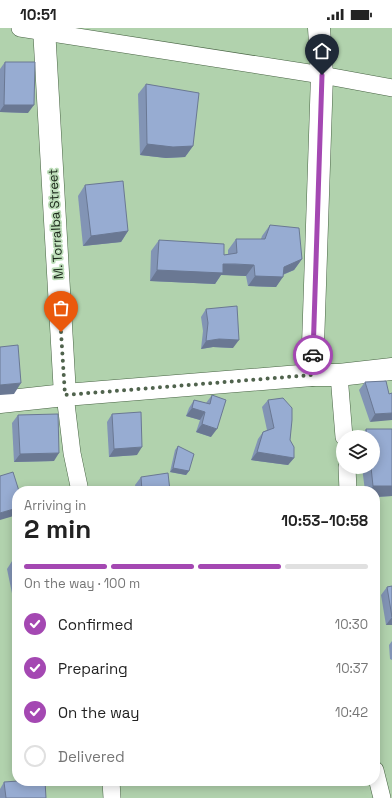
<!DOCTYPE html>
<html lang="en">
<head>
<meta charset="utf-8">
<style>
  body { margin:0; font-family:"Space Grotesk",sans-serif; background:#f6f6f6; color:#222; height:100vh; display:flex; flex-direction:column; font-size:15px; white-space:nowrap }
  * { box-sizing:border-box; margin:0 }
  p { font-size:13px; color:#767676 }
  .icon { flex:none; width:22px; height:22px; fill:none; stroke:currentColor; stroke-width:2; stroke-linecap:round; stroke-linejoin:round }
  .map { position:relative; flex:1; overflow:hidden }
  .details { position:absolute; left:12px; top:458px; width:368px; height:300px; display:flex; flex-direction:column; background:#fff; border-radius:16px; box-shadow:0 2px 10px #0003 }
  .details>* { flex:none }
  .buttons { position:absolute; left:336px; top:402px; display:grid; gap:8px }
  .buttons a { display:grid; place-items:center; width:44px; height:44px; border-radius:50%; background:#fff; box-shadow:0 2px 10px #0003; font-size:20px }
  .pin { position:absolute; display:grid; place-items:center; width:34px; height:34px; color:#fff; margin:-41px -17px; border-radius:50% 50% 50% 0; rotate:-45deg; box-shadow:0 0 4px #0007 }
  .pin .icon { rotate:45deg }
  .courier { position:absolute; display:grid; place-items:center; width:40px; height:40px; margin:-20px; border:3px solid #a448b2; border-radius:50%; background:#fff; color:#222; box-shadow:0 1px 5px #0007 }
  .overview em { font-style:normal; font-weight:600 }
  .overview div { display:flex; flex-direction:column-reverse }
  .overview { display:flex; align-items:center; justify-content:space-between; height:68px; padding:0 12px }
  h1 { font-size:26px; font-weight:600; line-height:30px }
  .bar { display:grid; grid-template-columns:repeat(4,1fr); gap:6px 4px; align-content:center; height:48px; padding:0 12px }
  .bar i { height:5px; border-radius:3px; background:#e0e0e0 }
  .bar .current { background:#a448b2 }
  .bar p { grid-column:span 4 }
  ol { padding:0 12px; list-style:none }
  li { display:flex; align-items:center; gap:12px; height:44px }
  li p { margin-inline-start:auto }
  li .icon { padding:4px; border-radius:50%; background:#a448b2; color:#fff; stroke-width:4 }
  li:last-child { color:#767676 }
  li i { width:22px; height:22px; border:2px solid #e0e0e0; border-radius:50% }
  .status { display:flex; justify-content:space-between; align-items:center; height:28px; padding:0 20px; background:#fff; direction:ltr }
  .status svg { height:11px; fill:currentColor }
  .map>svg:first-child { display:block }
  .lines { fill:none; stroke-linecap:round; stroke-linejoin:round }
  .street-casing { stroke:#476343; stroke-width:18 }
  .secondary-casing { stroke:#476343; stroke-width:23 }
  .street { stroke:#fff; stroke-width:17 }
  .secondary { stroke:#fff; stroke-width:22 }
  .wall { fill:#8294b5 }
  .shaded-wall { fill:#6a7893 }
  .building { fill:#97acd2; stroke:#6a7893 }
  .done { stroke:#50634d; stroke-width:4; stroke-dasharray:0 7.2 }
  .route { stroke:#a448b2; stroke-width:5 }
  .labels { text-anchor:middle; stroke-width:3.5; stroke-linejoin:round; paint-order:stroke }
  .street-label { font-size:13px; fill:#1b271a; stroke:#bedfba }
</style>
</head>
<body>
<div class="status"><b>10:51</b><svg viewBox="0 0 49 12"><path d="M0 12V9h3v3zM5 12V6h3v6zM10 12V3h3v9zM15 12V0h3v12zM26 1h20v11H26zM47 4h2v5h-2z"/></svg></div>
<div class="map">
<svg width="392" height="770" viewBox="0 0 392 770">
  <rect width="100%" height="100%" fill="#b1d2ad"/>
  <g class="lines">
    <g class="street-casing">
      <g id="street">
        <polyline points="20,0 322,47 392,60"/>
        <polyline points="339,347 344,409"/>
        <polyline points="65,367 72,425 80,463"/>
        <polyline points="347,439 348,463"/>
        <polyline points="375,742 382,770"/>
        <polyline points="111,753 112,770"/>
      </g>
    </g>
    <g class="secondary-casing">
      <g id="secondary">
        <polyline points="44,0 65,367"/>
        <polyline points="312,347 322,47 319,0"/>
        <polyline points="0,374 65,367 312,347 339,347 392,341"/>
      </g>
    </g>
    <use href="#street" class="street"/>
    <use href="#secondary" class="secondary"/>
  </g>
  <g class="wall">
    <polygon points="5,34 28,85 0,84 0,41"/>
    <polygon points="146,56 193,118 185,129 166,130 140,127 138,66"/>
    <polygon points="85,157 128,203 121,214 83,218 78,168"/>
    <polygon points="270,197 302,231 294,242 283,247 276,259 248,258 246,248 227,247 221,247 215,256 150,253 151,223 159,212 224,227 228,226 228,222 236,211 261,211 262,208"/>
    <polygon points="206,281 233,320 213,319 201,321 203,303 201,289"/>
    <polygon points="365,354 389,366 392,365 370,394 359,362"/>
    <polygon points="212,367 211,409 196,404 200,392 186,388 189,380 194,372 206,375"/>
    <polygon points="268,372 290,412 294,430 288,437 251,432 258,411 263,404 267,402 262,379"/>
    <polygon points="112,386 137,427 109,429 107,394"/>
    <polygon points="18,387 54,433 14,434 12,395"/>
    <polygon points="366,401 392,401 392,468 375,469 375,463 365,463 362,439 373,439 373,409 361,409"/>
    <polygon points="178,418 189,443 186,447 170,444 175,422"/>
    <polygon points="141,449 170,463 136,463 135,457"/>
    <polygon points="14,530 17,530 17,574 14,575 7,541"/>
    <polygon points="392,558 392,597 386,597 381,567 387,559"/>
    <polygon points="392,613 392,632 390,631 389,617"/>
    <polygon points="4,754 46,770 0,770 0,761"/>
  </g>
  <g class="shaded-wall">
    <polygon points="4,77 34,77 28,85 0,84 0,83"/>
    <polygon points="147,116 193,118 185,129 166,130 140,127"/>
    <polygon points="128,203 121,214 83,218 91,208"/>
    <polygon points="302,231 294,242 279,248 283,249 276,259 248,258 255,248 284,239"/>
    <polygon points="223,236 254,237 246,248 221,247 215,256 150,253 157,242"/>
    <polygon points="219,311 239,312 233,320 213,319 201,321 206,313"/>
    <polygon points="21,355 14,366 0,367 0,357"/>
    <polygon points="192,380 205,384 200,392 186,388"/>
    <polygon points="392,385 392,392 370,394 375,386"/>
    <polygon points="202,396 217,401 211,409 196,404"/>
    <polygon points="142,419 137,427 109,429 114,421"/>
    <polygon points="257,424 294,430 288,437 251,432"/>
    <polygon points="59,425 54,433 14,434 20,426"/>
    <polygon points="173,440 189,443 186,447 170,444"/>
    <polygon points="373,458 392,458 392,468 375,469 375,463 370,463"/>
    <polygon points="17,480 17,487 0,492 0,485"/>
    <polygon points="17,570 17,574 14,575"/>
    <polygon points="392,589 392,597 386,597"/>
  </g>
  <g class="building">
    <polygon points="5,34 35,34 34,77 4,77"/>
    <polygon points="146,56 199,65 193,118 173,119 147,116"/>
    <polygon points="123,153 128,203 91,208 85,157"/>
    <polygon points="270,197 299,200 302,231 284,239 283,249 255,248 254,237 235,236 223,236 223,245 157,242 159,212 224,216 224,227 237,225 236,211 265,211"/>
    <polygon points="237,278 239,312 219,311 206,313 208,295 206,281"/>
    <polygon points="18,317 21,355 0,357 0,319"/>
    <polygon points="386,353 389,366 392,365 392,385 375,386 365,354"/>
    <polygon points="212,367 226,372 217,401 202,396 205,384 192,380 194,372 210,376"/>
    <polygon points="283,370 292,380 292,392 290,412 294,419 294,430 257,424 263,404 274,400 268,372"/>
    <polygon points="141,384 142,419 114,421 112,386"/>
    <polygon points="58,386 59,425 20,426 18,387"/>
    <polygon points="366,401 392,401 392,458 373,458 371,439 373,439 373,409 367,409"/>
    <polygon points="178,418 194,426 189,443 173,440"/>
    <polygon points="13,444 19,463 17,463 17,480 0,485 0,448"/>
    <polygon points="168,445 170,463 142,463 141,449"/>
    <polygon points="14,530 17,530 17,543"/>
    <polygon points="392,558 392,589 387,559"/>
    <polygon points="18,753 45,753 46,770 6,770 4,754"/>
  </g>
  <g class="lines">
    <polyline class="done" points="61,304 65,367 312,347 313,327"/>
    <polyline class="route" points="313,327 322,47"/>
  </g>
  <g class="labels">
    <g class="street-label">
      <text transform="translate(55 196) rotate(-93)" y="5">M. Torralba Street</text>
    </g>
  </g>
</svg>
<div class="buttons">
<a><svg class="icon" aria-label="layers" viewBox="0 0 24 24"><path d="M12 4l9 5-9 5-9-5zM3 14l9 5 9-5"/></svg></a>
</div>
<div class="pin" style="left:61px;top:304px;background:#ea580c"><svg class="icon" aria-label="bag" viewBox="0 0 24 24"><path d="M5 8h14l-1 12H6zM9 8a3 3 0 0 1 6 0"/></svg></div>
<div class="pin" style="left:322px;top:47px;background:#1f2937"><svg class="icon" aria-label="home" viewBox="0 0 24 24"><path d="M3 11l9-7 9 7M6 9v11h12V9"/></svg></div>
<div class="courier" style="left:313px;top:327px"><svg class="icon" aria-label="car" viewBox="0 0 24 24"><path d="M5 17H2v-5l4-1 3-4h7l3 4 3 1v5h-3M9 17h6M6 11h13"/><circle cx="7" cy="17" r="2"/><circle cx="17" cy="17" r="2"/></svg></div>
<section class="details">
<div class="overview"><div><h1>2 min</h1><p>Arriving in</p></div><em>10:53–10:58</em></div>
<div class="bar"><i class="current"></i><i class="current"></i><i class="current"></i><i></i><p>On the way · 100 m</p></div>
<ol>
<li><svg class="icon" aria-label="check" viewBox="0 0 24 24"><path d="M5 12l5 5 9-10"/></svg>Confirmed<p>10:30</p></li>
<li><svg class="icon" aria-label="check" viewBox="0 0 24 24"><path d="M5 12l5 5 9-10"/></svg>Preparing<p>10:37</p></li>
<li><svg class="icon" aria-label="check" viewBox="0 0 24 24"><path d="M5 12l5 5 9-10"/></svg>On the way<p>10:42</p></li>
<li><i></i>Delivered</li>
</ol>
</section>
</div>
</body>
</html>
